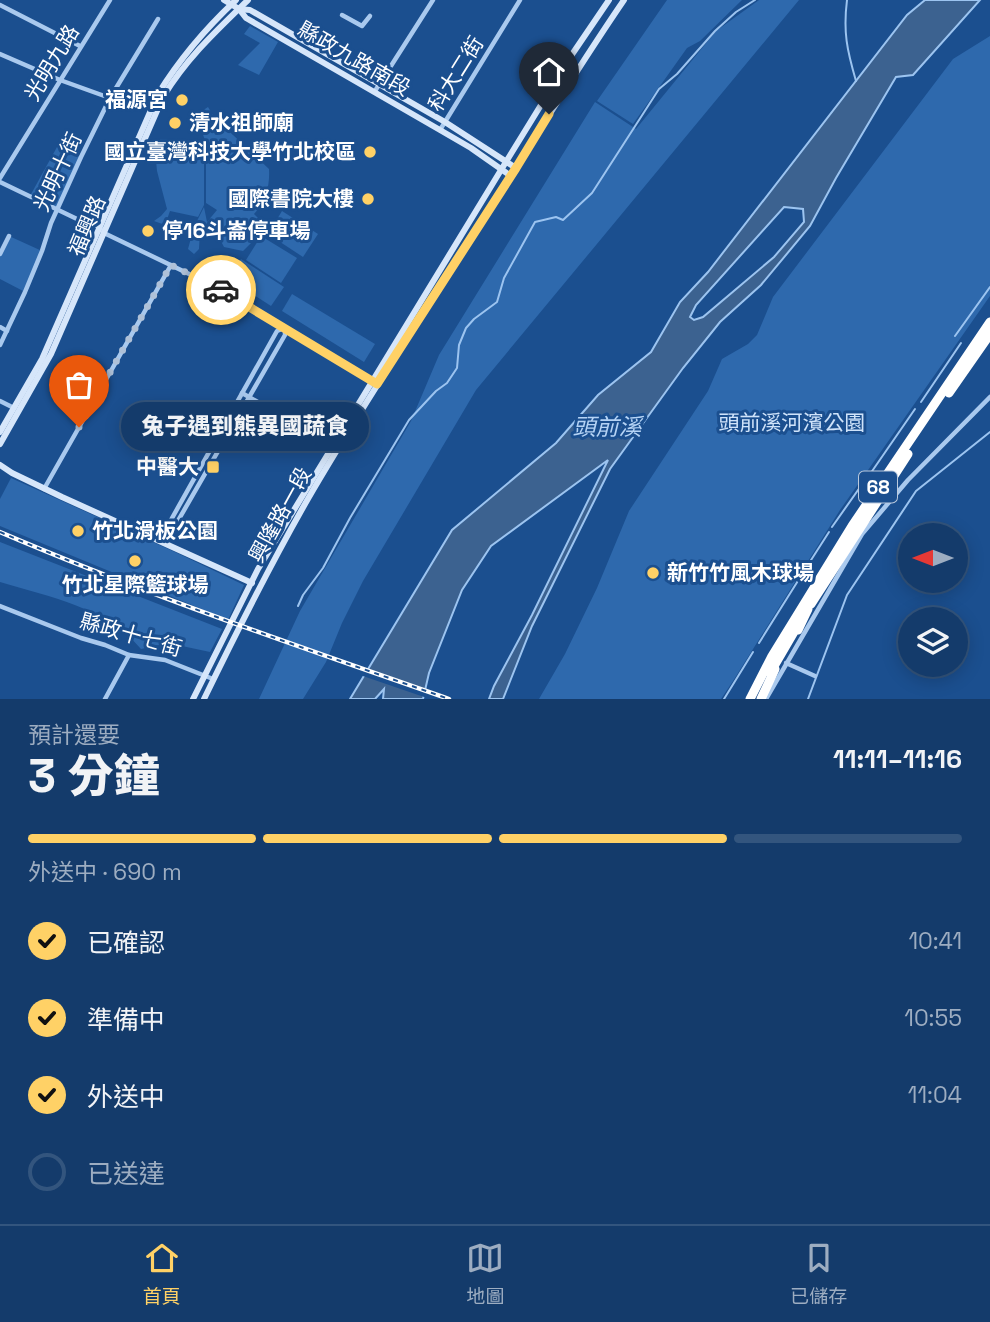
<!DOCTYPE html>
<html lang="zh-TW">
<head>
<meta charset="utf-8">
<style>
  body { margin:0; font-family:"Space Grotesk","Noto Sans TC",sans-serif; background:#1d4271; color:#f1f3f6; height:100vh; display:flex; flex-direction:column; font-size:26px; white-space:nowrap }
  * { box-sizing:border-box; margin:0 }
  p { font-size:23px; color:#9dadc1 }
  .icon { flex:none; width:38px; height:38px; fill:none; stroke:currentColor; stroke-width:2; stroke-linecap:round; stroke-linejoin:round }
  .map { position:relative; height:699px; overflow:hidden }
  .drawer { display:flex; flex-direction:column; background:#143b6b; flex:1 }
  .drawer>* { flex:none }
  .needle { width:46px; rotate:270deg }
  .fabs { position:absolute; left:898px; top:523px; display:grid; gap:14px }
  .fabs a { display:grid; place-items:center; width:70px; height:70px; border-radius:50%; background:#143b6b; box-shadow:0 4px 18px #0003,0 0 0 2px #33557e; font-size:35px }
  .pin { position:absolute; display:grid; place-items:center; width:60px; height:60px; color:#fff; margin:-72px -30px; border-radius:50% 50% 50% 0; rotate:-45deg; box-shadow:0 0 7px #0007 }
  .pin .icon { rotate:45deg }
  .courier { position:absolute; display:grid; place-items:center; width:70px; height:70px; margin:-35px; border:5px solid #ffd166; border-radius:50%; background:#fff; color:#222; box-shadow:0 2px 9px #0007 }
  .bubble { position:absolute; height:49px; border-radius:24px; background:#143b6b; box-shadow:0 4px 18px #0003,0 0 0 2px #33557e; font-size:23px; font-weight:800; line-height:49px; text-align:center }
  .head em { font-style:normal; font-weight:800 }
  .head div { display:flex; flex-direction:column-reverse }
  .head { display:flex; align-items:center; justify-content:space-between; height:119px; padding:0 28px }
  h1 { font-size:46px; font-weight:800; line-height:52px }
  .bar { display:grid; grid-template-columns:repeat(4,1fr); gap:10px 7px; align-content:center; height:84px; padding:0 28px }
  .bar i { height:9px; border-radius:5px; background:#33557e }
  .bar .selected { background:#ffd166 }
  .bar p { grid-column:span 4 }
  ol { padding:0 28px; list-style:none }
  li { display:flex; align-items:center; gap:21px; height:77px }
  li p { margin-inline-start:auto }
  li .icon { padding:7px; border-radius:50%; background:#ffd166; color:#111; stroke-width:4 }
  li:last-child { color:#9dadc1 }
  li i { width:38px; height:38px; border:4px solid #33557e; border-radius:50% }
  .tabs { display:flex; justify-content:space-around; align-items:center; height:98px; border-top:2px solid #33557e; background:#143b6b; font-size:19px; color:#9dadc1 }
  .tabs a { display:grid; justify-items:center; gap:4px }
  .tabs .selected { color:#ffd166 }
  .map>svg:first-child { display:block }
  .green { fill:#2e69ad }
  .water { fill:#3c6290; stroke:#9cc4f0; stroke-width:2; fill-rule:evenodd }
  .pier { fill:#1b4f8f }
  .lines { fill:none; stroke-linecap:round; stroke-linejoin:round }
  .stream { stroke:#9cc4f0; stroke-width:2 }
  .street { stroke:#a9c9ee; stroke-width:4.5 }
  .secondary { stroke:#d6e6fa; stroke-width:6 }
  .highway { stroke:#fff; stroke-width:9 }
  .rail-casing { stroke:#fff; stroke-width:4.5 }
  .rail { stroke:#1b4f8f; stroke-width:2; stroke-dasharray:5; stroke-linecap:butt }
  .done { stroke:#afc1d8; stroke-width:7; stroke-dasharray:0 12.6 }
  .route { stroke:#ffd166; stroke-width:9 }
  .poi-dot { fill:#ffd166; stroke:#1b4f8f; stroke-width:2.5 }
  .labels { text-anchor:middle; stroke-width:6; stroke-linejoin:round; paint-order:stroke }
  .shield { fill:#1b4f8f; stroke:#bbcadd; stroke-width:2 }
  .shield-label { font-size:19px; font-weight:bold; fill:#fff }
  .street-label { font-size:21px; fill:#fff; stroke:#1b4f8f }
  .poi-label { font-size:21px; font-weight:bold; fill:#fff; stroke:#1b4f8f; text-anchor:end }
  .park-label { font-size:21px; fill:#cfe3fa; stroke:#1b4f8f }
  .water-label { font-size:23px; font-style:italic; fill:#b5d3f5; stroke:#1b4f8f }
</style>
</head>
<body>
<div class="map">
<svg width="990" height="699" viewBox="0 0 990 699">
  <rect width="100%" height="100%" fill="#1b4f8f"/>
  <g class="green">
    <polygon points="667,0 742,0 700,41 687,48 633,124 597,101"/>
    <polygon points="759,0 799,0 476,390 363,581 342,623 326,662 303,699 259,699 300,611 411,421 439,355 595,102 636,129 716,31"/>
    <polygon points="250,26 278,42 259,75 238,65 260,43 244,34"/>
    <polygon points="990,36 990,296 840,510 733,681 721,699 539,699 565,654 597,588 629,511 708,391 722,359 748,344 757,335 773,297 953,59"/>
    <path d="M208 107 214 117 269 169C270 185 266 202 254 214L262 222 258 236 243 251 224 247 213 226 205 231 200 230 199 249 194 254 188 249 194 227 204 207 207 222 217 210 206 203V143L196 115Z"/>
    <polygon points="154,139 204,141 204,205 198,217 170,211 165,225 154,221 161,216 167,209 157,171"/>
    <polygon points="57,147 81,157 57,209 30,196"/>
    <polygon points="282,211 318,234 303,257 268,234"/>
    <polygon points="9,236 42,251 25,292 0,279 0,254"/>
    <polygon points="261,236 297,258 281,283 246,260"/>
    <polygon points="241,259 284,287 271,306 228,278"/>
    <polygon points="292,294 375,344 364,362 282,311"/>
    <polygon points="11,478 175,552 244,585 228,620 0,526 0,499"/>
    <path d="M0 542 222 629 210 652 168 643 141 649C106 607 50 597 0 582Z"/>
  </g>
  <path class="water" d="M925 0H980L913 75 896 77 836 178 810 226 761 285 720 322 683 368 610 469 532 626 503 699H489L494 686 532 615 608 460 491 546 462 590 429 673 423 699H383L384 689 375 699H350L452 530 556 443 598 395 651 352 680 302 708 272 907 15ZM784 207 803 209 804 222 774 257 703 317 694 320 690 317 696 305Z"/>
  <polygon class="pier" points="364,668 429,690 427,698 360,675"/>
  <g class="lines">
    <g class="stream">
      <path d="M847 0C843 32 847 50 856 81"/>
      <polyline points="955,336 990,287"/>
      <polyline points="921,402 961,343"/>
      <polyline points="868,477 915,409"/>
      <polyline points="832,527 863,483"/>
      <polyline points="804,571 829,532"/>
      <polyline points="298,606 303,595 323,568 350,518 409,420 436,391 447,383 457,368 459,345 466,328 474,319 497,302 504,278 535,222 556,217 563,220 592,193 659,89 677,74 715,31 736,12 755,0"/>
      <polyline points="759,643 801,576"/>
      <polyline points="724,699 753,652"/>
      <polyline points="808,699 847,595 916,491 990,432"/>
    </g>
    <g class="street">
      <polyline points="0,5 80,46"/>
      <polyline points="342,15 362,26 370,16"/>
      <polyline points="0,54 60,80 110,98"/>
      <polyline points="375,91 433,0"/>
      <polyline points="440,130 520,0"/>
      <polyline points="0,178 110,0"/>
      <polyline points="0,182 77,219 99,227 104,233 212,285 374,383"/>
      <polyline points="0,254 9,236"/>
      <polyline points="0,327 7,331"/>
      <polyline points="0,345 25,292 42,251 51,223 81,157 110,98 158,19"/>
      <polyline points="242,393 333,445"/>
      <polyline points="0,401 14,408"/>
      <polyline points="44,489 171,265"/>
      <polyline points="163,542 162,536 277,331 284,328"/>
      <polyline points="163,542 168,539 179,519 285,335 285,328"/>
      <polyline points="0,606 81,638 105,645 129,655 165,660 213,679"/>
      <polyline points="786,663 815,676"/>
      <polyline points="105,699 129,655"/>
      <polyline points="766,699 862,534 908,480 990,397"/>
    </g>
    <g class="secondary">
      <polyline points="224,0 239,9 246,18 440,130 471,148 511,176"/>
      <polyline points="239,9 250,10 445,122 516,168"/>
      <path d="M0 432 42 359 158 94C179 60 206 28 236 0"/>
      <path d="M0 444 51 354 163 97C187 58 215 32 248 0"/>
      <polyline points="0,465 12,473 62,497 252,583"/>
      <polyline points="193,699 258,569 501,170 573,53 609,0"/>
      <path d="M204 699C237 631 271 563 309 497 363 404 423 314 481 223 528 149 574 73 624 0"/>
    </g>
    <g class="highway">
      <polyline points="949,393 990,334"/>
      <polyline points="811,604 908,454"/>
      <polyline points="798,630 808,609"/>
      <polyline points="770,673 798,625"/>
      <polyline points="750,699 772,656 852,526 990,322"/>
      <polyline points="761,699 775,669"/>
    </g>
    <g class="rail-casing">
      <path id="rail" d="M0 532C147 595 298 646 449 699"/>
    </g>
    <use href="#rail" class="rail"/>
  </g>
  <g class="lines">
    <polyline class="done" points="79,427 171,265 221,290"/>
    <polyline class="route" points="221,290 377,384 516,168 549,114"/>
  </g>
  <g class="poi-dot">
    <circle cx="182" cy="100" r="7"/>
    <circle cx="175" cy="123" r="7"/>
    <circle cx="370" cy="152" r="7"/>
    <circle cx="368" cy="199" r="7"/>
    <circle cx="148" cy="231" r="7"/>
    <rect x="206" y="460" width="14" height="14" rx="3.5"/>
    <circle cx="78" cy="531" r="7"/>
    <circle cx="135" cy="561" r="7"/>
    <circle cx="653" cy="573" r="7"/>
  </g>
  <g class="labels">
    <rect class="shield" x="859" y="471.5" width="38" height="31" rx="5"/>
    <g class="shield-label">
      <text x="878" y="494">68</text>
    </g>
    <g class="street-label">
      <text transform="translate(354 59) rotate(30)" y="7">縣政九路南段</text>
      <text transform="translate(52 63) rotate(-59)" y="7">光明九路</text>
      <text transform="translate(456 74) rotate(-58)" y="7">科大二街</text>
      <text transform="translate(58 172) rotate(-65)" y="7">光明十街</text>
      <text transform="translate(87 226) rotate(-67)" y="7">福興路</text>
      <text transform="translate(280 515) rotate(-61)" y="7">興隆路一段</text>
      <text transform="translate(131 635) rotate(16)" y="7">縣政十七街</text>
    </g>
    <g class="poi-label">
      <text x="168" y="107">福源宮</text>
      <text x="189" y="130" text-anchor="start">清水祖師廟</text>
      <text x="356" y="159">國立臺灣科技大學竹北校區</text>
      <text x="354" y="206">國際書院大樓</text>
      <text x="162" y="238" text-anchor="start">停16斗崙停車場</text>
      <text x="199" y="474">中醫大</text>
      <text x="92" y="538" text-anchor="start">竹北滑板公園</text>
      <text x="667" y="580" text-anchor="start">新竹竹風木球場</text>
      <text x="135" y="592" text-anchor="middle">竹北星際籃球場</text>
    </g>
    <g class="park-label">
      <text x="792" y="430">頭前溪河濱公園</text>
    </g>
    <g class="water-label">
      <text x="607" y="435">頭前溪</text>
    </g>
  </g>
</svg>
<div class="fabs">
<a><svg class="needle" viewBox="-14 -14 28 28"><path d="M0-13l5 13h-10z" fill="#e53935"/><path d="M0 13l5-13h-10z" fill="#9dadc1"/></svg></a>
<a><svg class="icon" aria-label="layers" viewBox="0 0 24 24"><path d="M12 4l9 5-9 5-9-5zM3 14l9 5 9-5"/></svg></a>
</div>
<div class="pin" style="left:79px;top:427px;background:#ea580c"><svg class="icon" aria-label="bag" viewBox="0 0 24 24"><path d="M5 8h14l-1 12H6zM9 8a3 3 0 0 1 6 0"/></svg></div>
<div class="pin" style="left:549px;top:114px;background:#1f2937"><svg class="icon" aria-label="home" viewBox="0 0 24 24"><path d="M3 11l9-7 9 7M6 9v11h12V9"/></svg></div>
<div class="courier" style="left:221px;top:290px"><svg class="icon" aria-label="car" viewBox="0 0 24 24"><path d="M5 17H2v-5l4-1 3-4h7l3 4 3 1v5h-3M9 17h6M6 11h13"/><circle cx="7" cy="17" r="2"/><circle cx="17" cy="17" r="2"/></svg></div>
<div class="bubble" style="left:121px;top:402px;width:248px">兔子遇到熊異國蔬食</div>
</div>
<section class="drawer">
<div class="head"><div><h1>3 分鐘</h1><p>預計還要</p></div><em>11:11–11:16</em></div>
<div class="bar"><i class="selected"></i><i class="selected"></i><i class="selected"></i><i></i><p>外送中 · 690 m</p></div>
<ol>
<li><svg class="icon" aria-label="check" viewBox="0 0 24 24"><path d="M5 12l5 5 9-10"/></svg>已確認<p>10:41</p></li>
<li><svg class="icon" aria-label="check" viewBox="0 0 24 24"><path d="M5 12l5 5 9-10"/></svg>準備中<p>10:55</p></li>
<li><svg class="icon" aria-label="check" viewBox="0 0 24 24"><path d="M5 12l5 5 9-10"/></svg>外送中<p>11:04</p></li>
<li><i></i>已送達</li>
</ol>
</section>
<nav class="tabs">
<a class="selected"><svg class="icon" aria-label="home" viewBox="0 0 24 24"><path d="M3 11l9-7 9 7M6 9v11h12V9"/></svg>首頁</a>
<a><svg class="icon" aria-label="map" viewBox="0 0 24 24"><path d="M3 6l6-2 6 2 6-2v14l-6 2-6-2-6 2zM9 4v14M15 6v14"/></svg>地圖</a>
<a><svg class="icon" aria-label="saved" viewBox="0 0 24 24"><path d="M7 4h10v16l-5-4-5 4z"/></svg>已儲存</a>
</nav>
</body>
</html>
